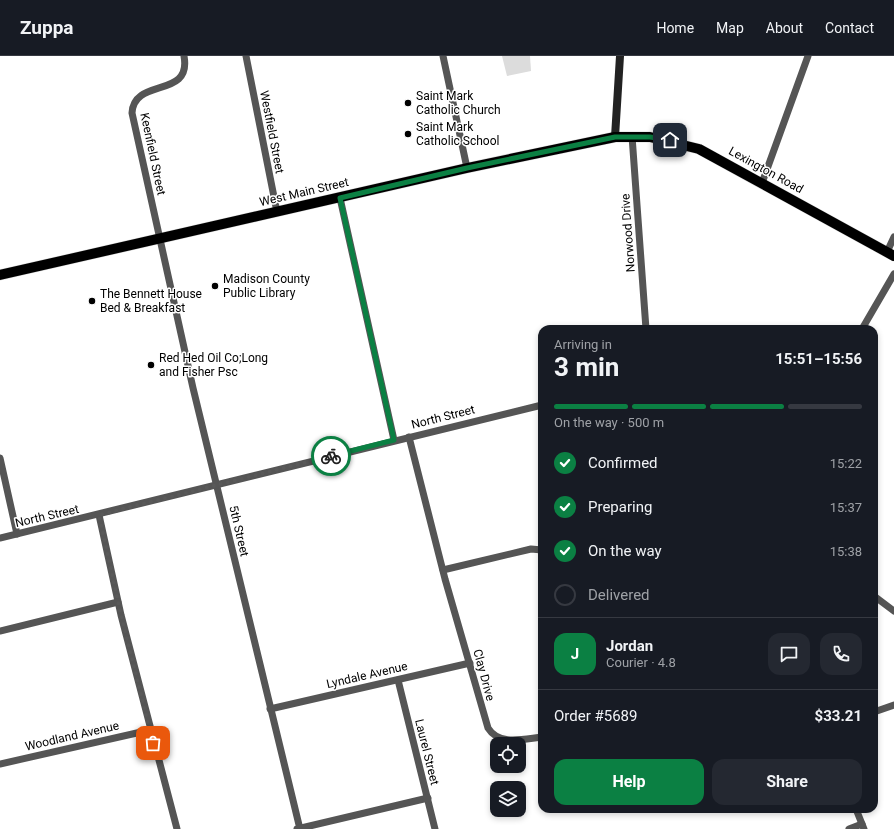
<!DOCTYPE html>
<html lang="en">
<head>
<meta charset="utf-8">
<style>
  body { margin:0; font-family:Roboto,sans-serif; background:#242831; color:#f1f3f6; height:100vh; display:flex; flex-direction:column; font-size:15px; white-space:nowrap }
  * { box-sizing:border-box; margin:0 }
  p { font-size:13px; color:#9ea1a6 }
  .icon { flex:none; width:22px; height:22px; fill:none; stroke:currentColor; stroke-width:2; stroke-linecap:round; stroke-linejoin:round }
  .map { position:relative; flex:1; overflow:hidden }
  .side { position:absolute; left:538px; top:269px; width:340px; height:488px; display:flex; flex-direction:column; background:#171b24; border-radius:12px; box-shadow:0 2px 6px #0003 }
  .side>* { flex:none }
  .fabs { position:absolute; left:490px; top:681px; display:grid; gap:8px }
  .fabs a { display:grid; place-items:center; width:36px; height:36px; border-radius:8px; background:#171b24; box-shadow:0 2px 6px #0003; font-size:20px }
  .pin { position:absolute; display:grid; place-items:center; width:34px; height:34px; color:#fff; margin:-17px; border-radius:8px; box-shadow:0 2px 6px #0006 }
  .courier { position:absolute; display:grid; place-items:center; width:40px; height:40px; margin:-20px; border:3px solid #0b8043; border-radius:50%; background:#fff; color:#222; box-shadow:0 1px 5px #0007 }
  .summary em { font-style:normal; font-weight:700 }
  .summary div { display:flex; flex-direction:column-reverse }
  .summary { display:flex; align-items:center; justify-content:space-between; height:68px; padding:0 16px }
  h1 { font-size:26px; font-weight:700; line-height:30px }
  .bar { display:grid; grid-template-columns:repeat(4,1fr); gap:6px 4px; align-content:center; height:48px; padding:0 16px }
  .bar i { height:5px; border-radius:3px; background:#363941 }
  .bar .on { background:#0b8043 }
  .bar p { grid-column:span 4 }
  .line { display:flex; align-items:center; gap:10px; padding:0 16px; border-top:1px solid #363941 }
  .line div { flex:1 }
  .round { display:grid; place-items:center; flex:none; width:42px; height:42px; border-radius:12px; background:#242831 }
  ol { padding:0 16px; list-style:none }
  li { display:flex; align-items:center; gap:12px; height:44px }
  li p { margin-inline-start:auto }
  li .icon { padding:4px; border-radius:50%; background:#0b8043; color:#fff; stroke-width:4 }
  li:last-child { color:#9ea1a6 }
  li i { width:22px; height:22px; border:2px solid #363941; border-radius:50% }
  .primary-button { display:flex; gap:8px; margin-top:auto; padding:8px 16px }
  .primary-button a { flex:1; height:46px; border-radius:12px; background:#0b8043; color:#fff; font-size:16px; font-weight:700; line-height:46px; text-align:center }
  .primary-button a+a { background:#242831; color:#f1f3f6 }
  header { display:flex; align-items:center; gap:24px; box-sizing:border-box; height:56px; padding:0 20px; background:#171b24; border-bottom:1px solid #363941 }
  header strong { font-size:19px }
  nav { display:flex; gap:22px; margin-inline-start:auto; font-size:14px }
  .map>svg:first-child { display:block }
  .green { fill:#dcdcdc }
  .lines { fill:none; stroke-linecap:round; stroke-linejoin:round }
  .primary-casing { stroke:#dbdbdb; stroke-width:11 }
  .minor { stroke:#555; stroke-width:7 }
  .secondary { stroke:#222; stroke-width:8 }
  .primary { stroke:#000; stroke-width:10 }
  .done { stroke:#595959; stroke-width:4; stroke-dasharray:0 7.2 }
  .route { stroke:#0b8043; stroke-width:5 }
  .poi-dot { fill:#000; stroke:#fff; stroke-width:1.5 }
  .labels { text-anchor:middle; stroke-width:3; stroke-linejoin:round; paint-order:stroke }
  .poi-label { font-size:12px; fill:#000; stroke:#fff; text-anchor:start }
  .street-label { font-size:12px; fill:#000; stroke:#fff }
</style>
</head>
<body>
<header>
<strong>Zuppa</strong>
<nav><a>Home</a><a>Map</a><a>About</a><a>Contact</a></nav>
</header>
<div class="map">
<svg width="894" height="773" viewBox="0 0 894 773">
  <rect width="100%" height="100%" fill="#fff"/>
  <polygon class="green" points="502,0 530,0 531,15 507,20"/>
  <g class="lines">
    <g class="primary-casing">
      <polyline id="primary" points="0,219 467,112 615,81 650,81 699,93 894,200"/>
    </g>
    <g class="minor">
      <path d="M184 0C192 43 134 21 132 57L193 332 300 773"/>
      <polyline points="246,0 277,156"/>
      <polyline points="443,0 467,112"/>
      <polyline points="632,80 646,273"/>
      <polyline points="762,127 808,0"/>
      <polyline points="340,142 394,384"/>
      <polyline points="887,196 894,181"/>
      <polyline points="862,273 894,218"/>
      <path d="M409 381 445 523 488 672C499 690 523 683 542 681"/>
      <polyline points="0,402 17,478"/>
      <polyline points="99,459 121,559 177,773"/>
      <polyline points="0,482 542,349"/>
      <polyline points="443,514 531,493 542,494"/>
      <polyline points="874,540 894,555"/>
      <polyline points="0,575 118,546"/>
      <polyline points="398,624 435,773"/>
      <polyline points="270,653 470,607"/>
      <polyline points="874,656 894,649"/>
      <polyline points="0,708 150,674"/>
      <polyline points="856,753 864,773"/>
      <polyline points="297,773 428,742"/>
      <polyline points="849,773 862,768"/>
    </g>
    <polyline class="secondary" points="615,81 620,0"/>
    <use href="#primary" class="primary"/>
  </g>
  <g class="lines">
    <polyline class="done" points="153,687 121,559 99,459 331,400"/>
    <polyline class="route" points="331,400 394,384 340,142 467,112 615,81 650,81 670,84"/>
  </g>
  <g class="poi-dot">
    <circle cx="408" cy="47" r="4"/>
    <circle cx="408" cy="78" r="4"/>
    <circle cx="215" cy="230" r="4"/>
    <circle cx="92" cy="245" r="4"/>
    <circle cx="151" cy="309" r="4"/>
  </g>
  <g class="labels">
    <g class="poi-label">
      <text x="416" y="44">Saint Mark<tspan x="416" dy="14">Catholic Church</tspan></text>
      <text x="416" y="75">Saint Mark<tspan x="416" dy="14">Catholic School</tspan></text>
      <text x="223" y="227">Madison County<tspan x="223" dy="14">Public Library</tspan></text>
      <text x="100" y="242">The Bennett House<tspan x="100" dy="14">Bed &amp; Breakfast</tspan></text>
      <text x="159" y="306">Red Hed Oil Co;Long<tspan x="159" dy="14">and Fisher Psc</tspan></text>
    </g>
    <g class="street-label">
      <text transform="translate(272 76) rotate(79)" y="4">Westfield Street</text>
      <text transform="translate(153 98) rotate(78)" y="4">Keenfield Street</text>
      <text transform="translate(766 114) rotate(29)" y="4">Lexington Road</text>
      <text transform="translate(304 136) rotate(-13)" y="4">West Main Street</text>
      <text transform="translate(628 177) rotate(-94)" y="4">Norwood Drive</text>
      <text transform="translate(443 361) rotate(-14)" y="4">North Street</text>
      <text transform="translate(47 460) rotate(-13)" y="4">North Street</text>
      <text transform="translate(239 475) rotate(77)" y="4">5th Street</text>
      <text transform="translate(367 619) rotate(-13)" y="4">Lyndale Avenue</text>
      <text transform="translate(484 619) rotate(75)" y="4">Clay Drive</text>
      <text transform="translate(72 680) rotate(-13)" y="4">Woodland Avenue</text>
      <text transform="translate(427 696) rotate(76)" y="4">Laurel Street</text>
    </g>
  </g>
</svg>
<div class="fabs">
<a><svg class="icon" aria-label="locate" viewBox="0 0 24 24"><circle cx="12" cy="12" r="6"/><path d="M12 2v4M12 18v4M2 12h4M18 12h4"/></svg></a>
<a><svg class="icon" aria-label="layers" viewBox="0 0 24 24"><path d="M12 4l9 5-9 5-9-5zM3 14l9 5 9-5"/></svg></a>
</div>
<div class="pin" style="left:153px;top:687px;background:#ea580c"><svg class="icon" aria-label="bag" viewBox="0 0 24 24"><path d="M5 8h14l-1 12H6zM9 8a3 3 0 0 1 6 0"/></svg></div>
<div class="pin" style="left:670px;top:84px;background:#1f2937"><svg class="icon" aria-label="home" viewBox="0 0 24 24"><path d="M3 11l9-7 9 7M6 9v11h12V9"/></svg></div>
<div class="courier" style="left:331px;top:400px"><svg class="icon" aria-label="bike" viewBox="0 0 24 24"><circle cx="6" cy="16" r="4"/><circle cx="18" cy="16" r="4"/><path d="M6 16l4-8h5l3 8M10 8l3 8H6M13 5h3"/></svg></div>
<section class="side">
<div class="summary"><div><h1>3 min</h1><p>Arriving in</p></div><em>15:51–15:56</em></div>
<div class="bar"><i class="on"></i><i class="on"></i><i class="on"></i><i></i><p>On the way · 500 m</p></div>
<ol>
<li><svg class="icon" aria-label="check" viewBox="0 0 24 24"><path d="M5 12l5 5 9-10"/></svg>Confirmed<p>15:22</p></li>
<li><svg class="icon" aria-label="check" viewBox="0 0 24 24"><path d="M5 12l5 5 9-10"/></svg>Preparing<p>15:37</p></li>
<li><svg class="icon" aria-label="check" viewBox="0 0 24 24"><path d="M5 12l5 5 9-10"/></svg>On the way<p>15:38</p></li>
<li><i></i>Delivered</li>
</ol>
<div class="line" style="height:72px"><b class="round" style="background:#0b8043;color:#fff">J</b><div><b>Jordan</b><p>Courier · 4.8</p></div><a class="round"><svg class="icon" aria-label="chat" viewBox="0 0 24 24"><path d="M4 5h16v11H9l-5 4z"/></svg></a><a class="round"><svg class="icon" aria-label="phone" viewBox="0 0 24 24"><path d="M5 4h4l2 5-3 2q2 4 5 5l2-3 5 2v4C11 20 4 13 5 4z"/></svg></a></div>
<div class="line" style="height:52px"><div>Order #5689</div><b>$33.21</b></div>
<div class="primary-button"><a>Help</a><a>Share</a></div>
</section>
</div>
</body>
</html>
